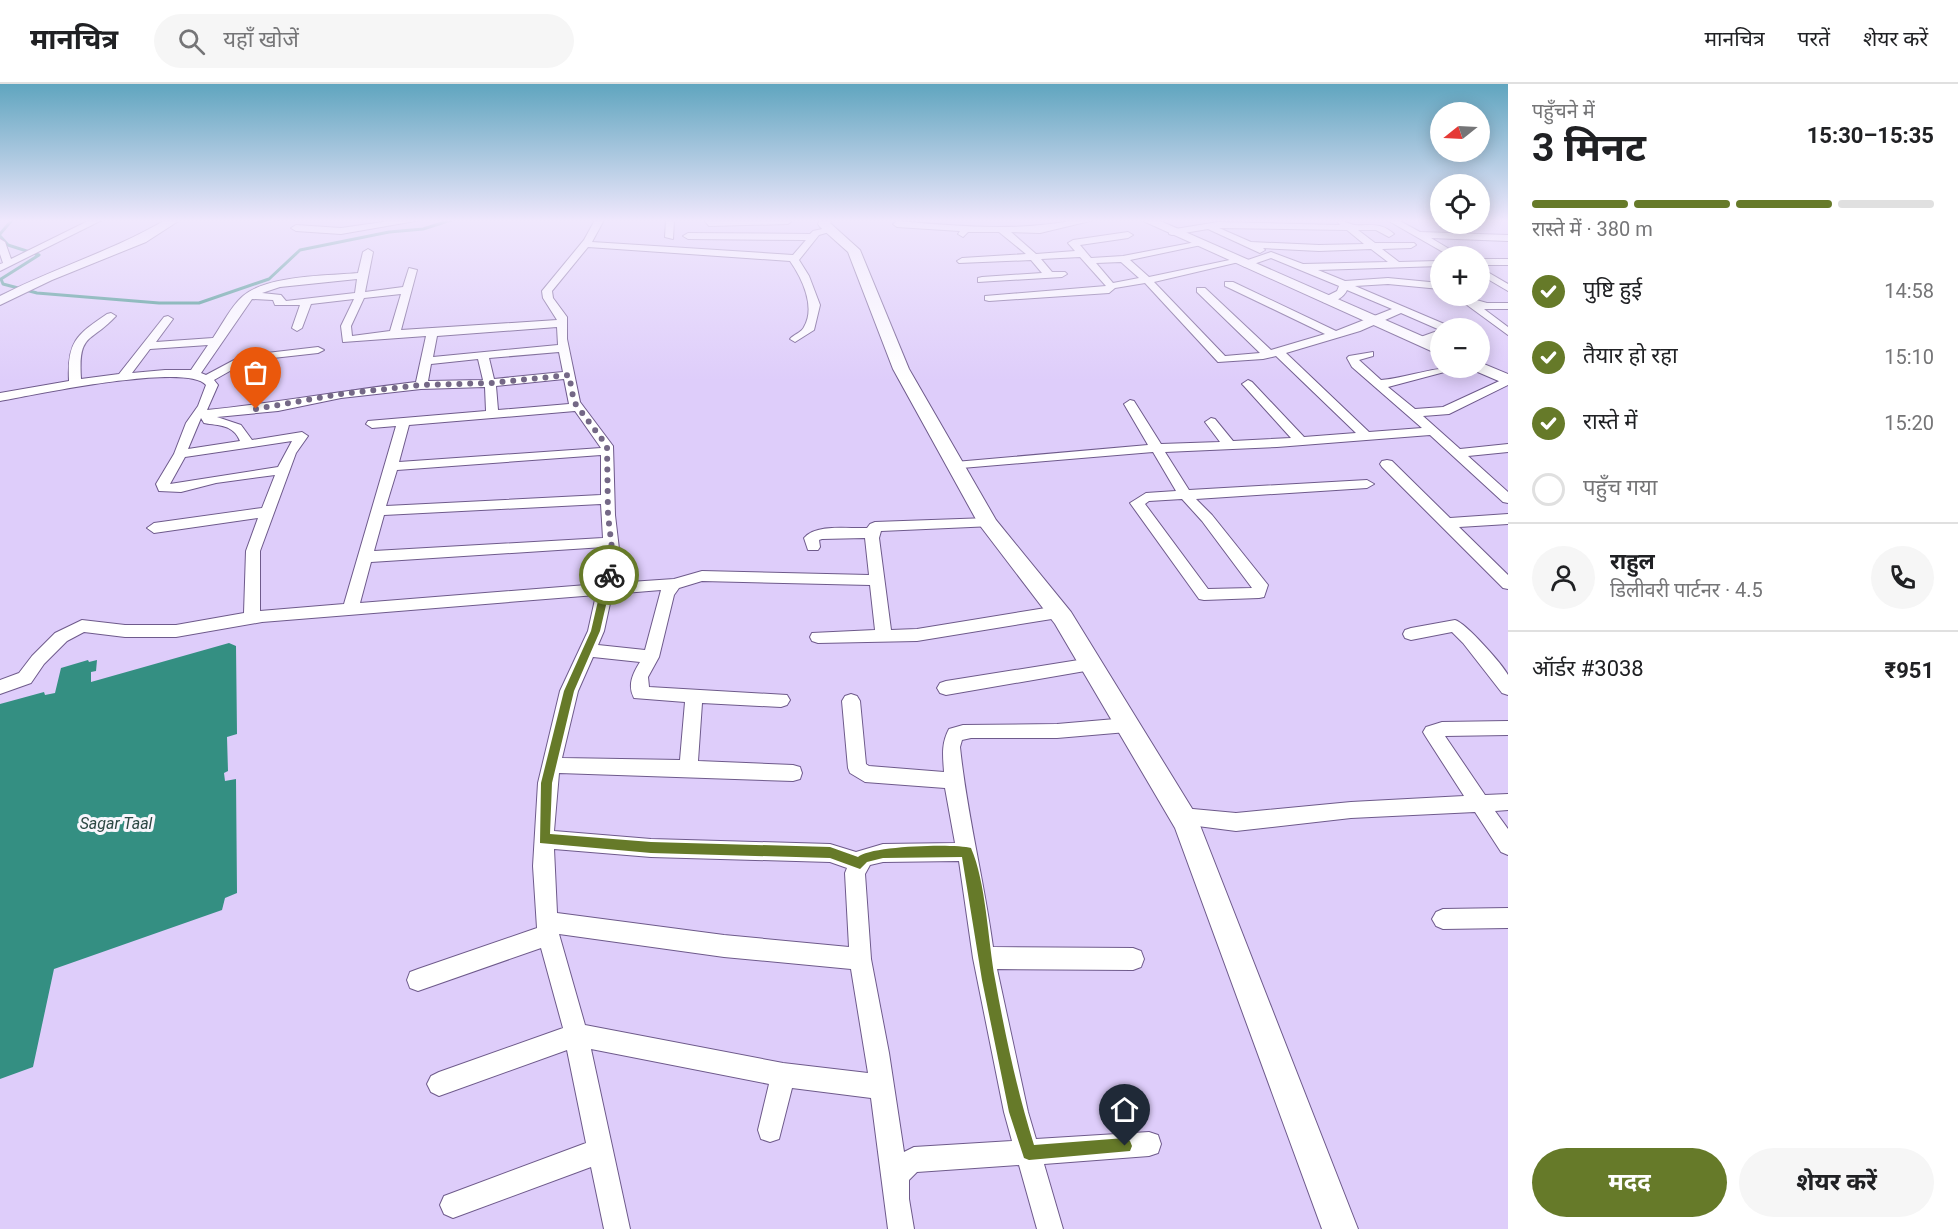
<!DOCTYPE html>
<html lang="hi">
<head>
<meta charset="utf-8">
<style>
  body { margin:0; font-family:Roboto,"Noto Sans Devanagari",sans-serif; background:#f6f6f6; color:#202124; height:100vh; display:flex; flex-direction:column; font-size:22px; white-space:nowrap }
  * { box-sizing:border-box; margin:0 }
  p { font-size:20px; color:#757577 }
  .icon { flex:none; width:33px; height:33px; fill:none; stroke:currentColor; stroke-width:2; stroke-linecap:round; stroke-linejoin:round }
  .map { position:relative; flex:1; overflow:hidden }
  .panel { display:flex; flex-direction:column; background:#fff; width:450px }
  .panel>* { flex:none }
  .needle { width:39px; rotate:252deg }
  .tools { position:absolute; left:1430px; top:18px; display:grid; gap:12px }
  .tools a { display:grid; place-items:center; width:60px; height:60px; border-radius:50%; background:#fff; box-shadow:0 3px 15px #0003; font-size:30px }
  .pin { position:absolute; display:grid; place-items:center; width:51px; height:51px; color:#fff; margin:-62px -26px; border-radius:50% 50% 50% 0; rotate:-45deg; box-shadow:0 0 6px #0007 }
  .pin .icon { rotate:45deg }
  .courier { position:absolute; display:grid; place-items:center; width:60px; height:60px; margin:-30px; border:4px solid #667a29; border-radius:50%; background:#fff; color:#222; box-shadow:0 2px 8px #0007 }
  .headline em { font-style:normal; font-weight:700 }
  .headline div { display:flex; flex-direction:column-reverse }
  .headline { display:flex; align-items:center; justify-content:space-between; height:102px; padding:0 24px }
  h1 { font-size:39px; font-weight:700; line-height:45px }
  .bar { display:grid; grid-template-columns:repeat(4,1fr); gap:9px 6px; align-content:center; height:72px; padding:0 24px }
  .bar i { height:8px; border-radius:4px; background:#e0e0e0 }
  .bar .selected { background:#667a29 }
  .bar p { grid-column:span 4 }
  .line { display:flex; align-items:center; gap:15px; padding:0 24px; border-top:2px solid #e0e0e0 }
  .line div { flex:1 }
  .round { display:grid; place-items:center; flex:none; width:63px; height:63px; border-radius:32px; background:#f6f6f6 }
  ol { padding:0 24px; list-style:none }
  li { display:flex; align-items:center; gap:18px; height:66px }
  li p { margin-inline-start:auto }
  li .icon { padding:6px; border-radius:50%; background:#667a29; color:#fff; stroke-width:4 }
  li:last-child { color:#757577 }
  li i { width:33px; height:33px; border:3px solid #e0e0e0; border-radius:50% }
  .button { display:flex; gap:12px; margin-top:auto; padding:12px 24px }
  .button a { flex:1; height:69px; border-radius:36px; background:#667a29; color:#fff; font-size:24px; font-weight:700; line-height:69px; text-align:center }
  .button a+a { background:#f6f6f6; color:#202124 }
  header { display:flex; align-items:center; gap:36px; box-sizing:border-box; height:84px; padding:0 30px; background:#fff; border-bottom:2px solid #e0e0e0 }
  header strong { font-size:28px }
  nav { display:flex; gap:33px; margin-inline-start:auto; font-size:21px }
  .search { width:420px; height:54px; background:#f6f6f6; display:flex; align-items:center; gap:15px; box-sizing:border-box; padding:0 21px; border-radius:33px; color:#757577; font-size:22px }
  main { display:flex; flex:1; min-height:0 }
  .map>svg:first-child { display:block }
  .water { fill:#348f82 }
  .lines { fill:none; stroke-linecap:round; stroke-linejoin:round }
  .stream { stroke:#348f82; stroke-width:3 }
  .street-casing { stroke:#6e5a8b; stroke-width:2 }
  .secondary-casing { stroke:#6e5a8b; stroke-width:2 }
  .street { fill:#fff; fill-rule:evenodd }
  .secondary { fill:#fff; fill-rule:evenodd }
  .route { fill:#667a29 }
  .done { stroke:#746886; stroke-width:6; stroke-dasharray:0 10.8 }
  .labels { text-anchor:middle; stroke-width:6; stroke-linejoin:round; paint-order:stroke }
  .water-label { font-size:16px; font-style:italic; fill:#2c4843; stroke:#f8f6fc }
</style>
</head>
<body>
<header>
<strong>मानचित्र</strong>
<div class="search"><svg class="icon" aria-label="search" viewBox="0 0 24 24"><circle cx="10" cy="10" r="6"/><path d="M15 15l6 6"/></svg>यहाँ खोजें</div>
<nav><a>मानचित्र</a><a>परतें</a><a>शेयर करें</a></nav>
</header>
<main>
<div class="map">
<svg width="1508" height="1145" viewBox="0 0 1508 1145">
  <rect width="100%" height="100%" fill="#decdfa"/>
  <polygon class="water" points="229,559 236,562 237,650 227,653 228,687 224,689 225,697 236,695 237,809 225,814 222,826 54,885 33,983 0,995 0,620 44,608 45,611 55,609 61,584 88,576 89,578 97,576 96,587 91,588 91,598"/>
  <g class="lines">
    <g class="stream">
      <polyline points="0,150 12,136"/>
      <polyline points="0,152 8,161 39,171 1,195 3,200 37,209 159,219 199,219 269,195 300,166 389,148 423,145 451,136"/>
    </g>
    <g class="street-casing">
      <g id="street">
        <polygon points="90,136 102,136 0,187 0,180 3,179 0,170 0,155 5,158 11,175"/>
        <polygon points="397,136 421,136 341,150 296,147 291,144 296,141 341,144"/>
        <path d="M595 136H604L592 158 793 171 806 156 688 155 683 152 688 149 810 150 813 147 831 143 836 146 819 151 799 176 809 192 820 221 814 246 795 258 790 255C793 251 802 248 804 243 816 223 802 194 790 177L588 163 552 207 553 214 567 233V255L580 318 613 362 615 431 619 465 615 499 674 495 702 487 869 491 865 454 822 455 819 456 820 463 818 466H808L804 454C816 439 850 445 867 444L870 440 875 438 988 434 993 436 995 439 993 442 881 447 879 454 891 546 917 545 1058 522 1064 524 1066 528 1064 532 1058 534 917 557 818 559 812 557 810 553 812 549 875 546 870 501 702 497 679 504 674 511 659 573 648 593 649 603 787 611 790 616 787 621 781 623 702 619 698 677 793 681 800 683 802 689 800 695 793 697 559 689 554 747 651 755 830 760 856 768 883 760 955 759 945 704 865 698 850 689 848 684 842 617 845 612 851 610 857 612 860 617 866 680 869 682 944 688C943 672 941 660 949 645L963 641 1057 640 1127 634 1133 636 1136 641 1133 646 1127 648 1057 654H971L962 656 960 663C967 731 984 796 993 863L1133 864 1141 867 1144 875 1141 883 1133 886 997 885 1028 1028 1036 1055 1149 1048 1158 1051 1161 1060 1158 1069 1149 1072 1044 1080 1063 1145H1037L1019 1081 917 1088 909 1096V1115L914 1145H888L871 1014 792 1004 779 1055 770 1058 761 1055 758 1046 769 1000 591 965 630 1145H604L591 1083 453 1134 444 1130 440 1121 444 1112 586 1059 567 966 439 1012 431 1008 427 1000 431 992 439 988 563 944 541 864 418 907 410 904 407 896 410 888 418 885 537 844 533 782 538 699 560 607 588 547 596 511 262 538 176 553H125L84 548 67 557 44 580 31 599 0 610V596L19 589 32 572 55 549 82 536 125 541H176L244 529 246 467 258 434 154 449 147 444 154 439 262 424 275 391 216 399 181 408 159 407 156 400 174 370 186 339 198 322 206 301C187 278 33 311 0 317V309L69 297C67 258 76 251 107 230L111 229 116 232C90 260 78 248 81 295L119 290 164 233 168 232 173 235 156 258 213 254C222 241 231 222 243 212 267 191 327 192 358 189L363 168 368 165 373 168 365 208 403 203 409 184 417 186 401 246 557 236 543 214 542 207 584 156ZM357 195 355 209 286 217 281 211 262 209 280 203ZM401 210 390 247 352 252 351 242 364 214ZM252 215 273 216 275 221H300L292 244 297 247 302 244 311 220 354 215 341 242 343 258 426 252 416 298C346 306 277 319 207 326L218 301 214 296 244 279 255 276 318 269 324 266 318 263 250 271 236 275 206 291 201 289ZM557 243 558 261 433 273 437 252ZM208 261 191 286H165L132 289 150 265ZM559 268 563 288 494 295 489 274ZM478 275 483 296 428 297 431 280ZM564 295 569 320 498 326 496 302ZM485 303 486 327 368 337 366 340 372 344 396 342 344 520 260 527V467L296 369 308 352 302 348 252 356 241 341 217 333 278 327 341 314 421 305ZM575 327 601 364 399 378 409 341ZM201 334 204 339C219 342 233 340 240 357L188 365ZM292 357 278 383 170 400 185 373ZM601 371V411L386 422 397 386ZM601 420 603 454 374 467 384 431ZM604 463 599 500 360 519 371 478ZM661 506 645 566 598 561 604 547 612 510ZM593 573 640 578C633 589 627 601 634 614L685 618 680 676 562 674 578 607ZM554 765 651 773 830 778 847 784 845 789 849 863 724 851 557 829ZM959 777 973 874 1004 1028 1012 1057 914 1063 904 1068 889 969 871 875 865 790 870 781 883 778ZM559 850 724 873 851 885 868 989 783 979 585 941Z"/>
        <polygon points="666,136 674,136 673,155 665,153"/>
        <polygon points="704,136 792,136 792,137 788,140 709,142"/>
        <path d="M1075 136H1094L1040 149 1011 148 1036 170 1075 167 1068 159 1073 156 1128 148 1133 151 1128 154 1080 161 1091 174 1123 172 1201 157 1206 160 1130 176 1149 193 1239 174V178L1154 198 1225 272 1260 269 1197 208V204H1205L1271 266 1325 250 1225 202V198H1233L1336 247 1392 225 1347 206C1344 214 1332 220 1323 218V214L1337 207 1339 202 1271 174 1245 183 1240 180 1242 178 1271 168 1303 180 1388 178 1371 165 1319 167 1263 164 1265 166 1260 169 1208 145 1172 151 1169 150V146L1218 138 1340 141 1336 136C1344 136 1348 140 1355 141 1371 142 1381 138 1394 150L1389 153 1376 146H1358L1375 159H1414L1416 161 1411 164 1382 165 1399 178 1438 177 1440 182 1318 186 1345 197 1388 194 1440 199V205L1388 200 1355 202 1449 242 1450 244H1440V253L1423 259H1415V255L1440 246 1401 229 1360 247 1286 269 1369 348 1422 344 1352 283 1347 274 1349 272 1373 268V272L1359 276 1381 296C1406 294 1429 284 1453 284L1452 286 1388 303 1415 325 1443 323 1508 293V301L1449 330 1423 332 1460 365 1508 360V368L1468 372 1508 408V419L1503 418 1430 351 1277 363 1165 368 1189 406 1367 396 1374 400 1367 404 1196 415 1212 431 1268 501 1264 513 1259 514 1204 516 1199 515 1130 419 1146 409 1176 407 1153 368 950 385 948 382 955 378 1148 361 1124 320 1130 316 1134 317 1161 360 1220 358 1205 338 1211 334 1215 335 1233 357 1291 354 1244 302 1242 300 1248 296 1252 298 1304 353 1356 349 1276 272 1263 275 1218 278 1145 199 1115 204 1109 209 989 217 985 216V212L1106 202 1080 173 1041 175 1052 188H1065L1067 190 1062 193 978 198V194L982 193 1042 189 1031 176 959 179 957 177 962 174 1026 170 999 148H968L963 153 958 150 960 147 897 143 893 140 897 137C957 142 1016 148 1075 136ZM1219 144 1347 146 1364 160 1319 161 1251 158ZM1121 178 1139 194 1113 199 1096 179ZM1182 415 1202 437 1252 504 1208 505 1145 420 1149 417Z"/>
        <polygon points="1387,136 1398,136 1420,148 1508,151 1508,157 1431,154 1461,172 1450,172"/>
        <rect x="1479" y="175" width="29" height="6"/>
        <polygon points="1479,183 1508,200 1508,207 1479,190"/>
        <polygon points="1450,212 1462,212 1487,219 1508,219 1508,225 1484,225 1508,243 1508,251 1467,221"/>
        <polygon points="1387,376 1392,377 1450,434 1508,430 1508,440 1459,443 1508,491 1508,505 1503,504 1382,383 1380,380 1382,377"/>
        <path d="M1455 536C1466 539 1503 581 1508 591 1508 596 1508 605 1508 611L1502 609 1463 559 1452 548 1411 556 1405 554 1403 550 1405 546 1411 544Z"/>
        <polygon points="1091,574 1097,576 1099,580 1097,584 1091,586 946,611 940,609 937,604 940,599 946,597"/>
        <polygon points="1508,637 1508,651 1445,652 1485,711 1508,710 1508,726 1495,727 1508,745 1508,771 1501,768 1475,728 1351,734 1236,747 1182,740 1175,738 1172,732 1175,726 1182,724 1236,729 1351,718 1464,712 1426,653 1423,648 1426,643 1442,638"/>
        <polygon points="1508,824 1508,844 1443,845 1436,842 1432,835 1436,828 1443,825"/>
      </g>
    </g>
    <g class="secondary-casing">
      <g id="secondary">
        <path d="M165 136H180L146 158 52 196 0 221V212C54 184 113 167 165 136Z"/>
        <polygon points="820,136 832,136 830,139 860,166 909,285 996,436 1071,528 1196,731 1358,1145 1322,1145 1175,744 1055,540 978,439 893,285 848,168 820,143 818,140"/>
        <polygon points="1141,136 1158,136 1440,260 1440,271"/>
        <polygon points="1479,278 1508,290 1508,301 1473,286 1472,284 1479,284"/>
      </g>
    </g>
    <use href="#street" class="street"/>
    <use href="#secondary" class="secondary"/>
  </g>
  <linearGradient id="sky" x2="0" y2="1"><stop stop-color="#60a5bf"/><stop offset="0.46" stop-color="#f0e8fd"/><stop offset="1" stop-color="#f0e8fd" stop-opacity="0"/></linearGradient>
  <rect width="1508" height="297" fill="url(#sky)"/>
  <path class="route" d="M609 488 613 491 600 547 574 607 552 699 550 750 651 758 830 763 858 773C868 762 955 759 971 764 986 798 988 857 995 895 1005 950 1017 1007 1034 1061L1125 1054 1130 1057 1132 1062 1130 1067 1029 1076 1024 1074 1009 1028 982 896 962 773 883 774 867 778 860 785 830 774 651 769 540 759 541 699 564 607 591 547 604 491Z"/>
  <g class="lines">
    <polyline class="done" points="256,325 341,310 421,301 491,299 569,291 574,318 607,362 608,431 612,465 609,491"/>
  </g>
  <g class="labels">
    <g class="water-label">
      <text x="116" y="745">Sagar Taal</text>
    </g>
  </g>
</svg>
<div class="tools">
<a><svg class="needle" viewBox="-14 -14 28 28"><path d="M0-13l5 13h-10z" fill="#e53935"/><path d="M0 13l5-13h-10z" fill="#757577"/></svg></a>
<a><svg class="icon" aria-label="locate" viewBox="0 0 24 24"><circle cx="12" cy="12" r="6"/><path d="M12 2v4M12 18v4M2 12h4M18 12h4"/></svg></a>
<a>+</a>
<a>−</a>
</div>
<div class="pin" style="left:256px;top:325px;background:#ea580c"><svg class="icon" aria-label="bag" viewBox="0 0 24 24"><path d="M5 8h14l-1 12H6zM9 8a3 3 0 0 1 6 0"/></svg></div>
<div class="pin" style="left:1125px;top:1062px;background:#1f2937"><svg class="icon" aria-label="home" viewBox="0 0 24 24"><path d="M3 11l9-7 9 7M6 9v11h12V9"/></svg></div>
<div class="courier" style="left:609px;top:491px"><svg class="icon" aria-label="bike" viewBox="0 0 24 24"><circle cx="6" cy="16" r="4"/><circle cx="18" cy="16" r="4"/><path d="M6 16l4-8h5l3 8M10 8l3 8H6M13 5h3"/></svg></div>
</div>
<section class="panel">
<div class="headline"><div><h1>3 मिनट</h1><p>पहुँचने में</p></div><em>15:30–15:35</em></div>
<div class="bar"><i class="selected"></i><i class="selected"></i><i class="selected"></i><i></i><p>रास्ते में · 380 m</p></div>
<ol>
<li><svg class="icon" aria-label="check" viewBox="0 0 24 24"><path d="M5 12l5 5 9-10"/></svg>पुष्टि हुई<p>14:58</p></li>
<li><svg class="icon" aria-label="check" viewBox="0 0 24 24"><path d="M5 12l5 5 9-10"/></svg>तैयार हो रहा<p>15:10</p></li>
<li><svg class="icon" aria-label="check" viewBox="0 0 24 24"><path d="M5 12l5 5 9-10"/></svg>रास्ते में<p>15:20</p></li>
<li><i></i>पहुँच गया</li>
</ol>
<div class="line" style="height:108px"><a class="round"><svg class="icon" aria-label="person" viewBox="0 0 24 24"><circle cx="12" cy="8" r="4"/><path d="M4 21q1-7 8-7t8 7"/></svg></a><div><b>राहुल</b><p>डिलीवरी पार्टनर · 4.5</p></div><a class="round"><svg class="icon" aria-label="phone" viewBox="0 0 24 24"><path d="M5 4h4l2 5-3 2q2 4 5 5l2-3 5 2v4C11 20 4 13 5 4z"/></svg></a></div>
<div class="line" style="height:78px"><div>ऑर्डर #3038</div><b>₹951</b></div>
<div class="button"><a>मदद</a><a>शेयर करें</a></div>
</section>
</main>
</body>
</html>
